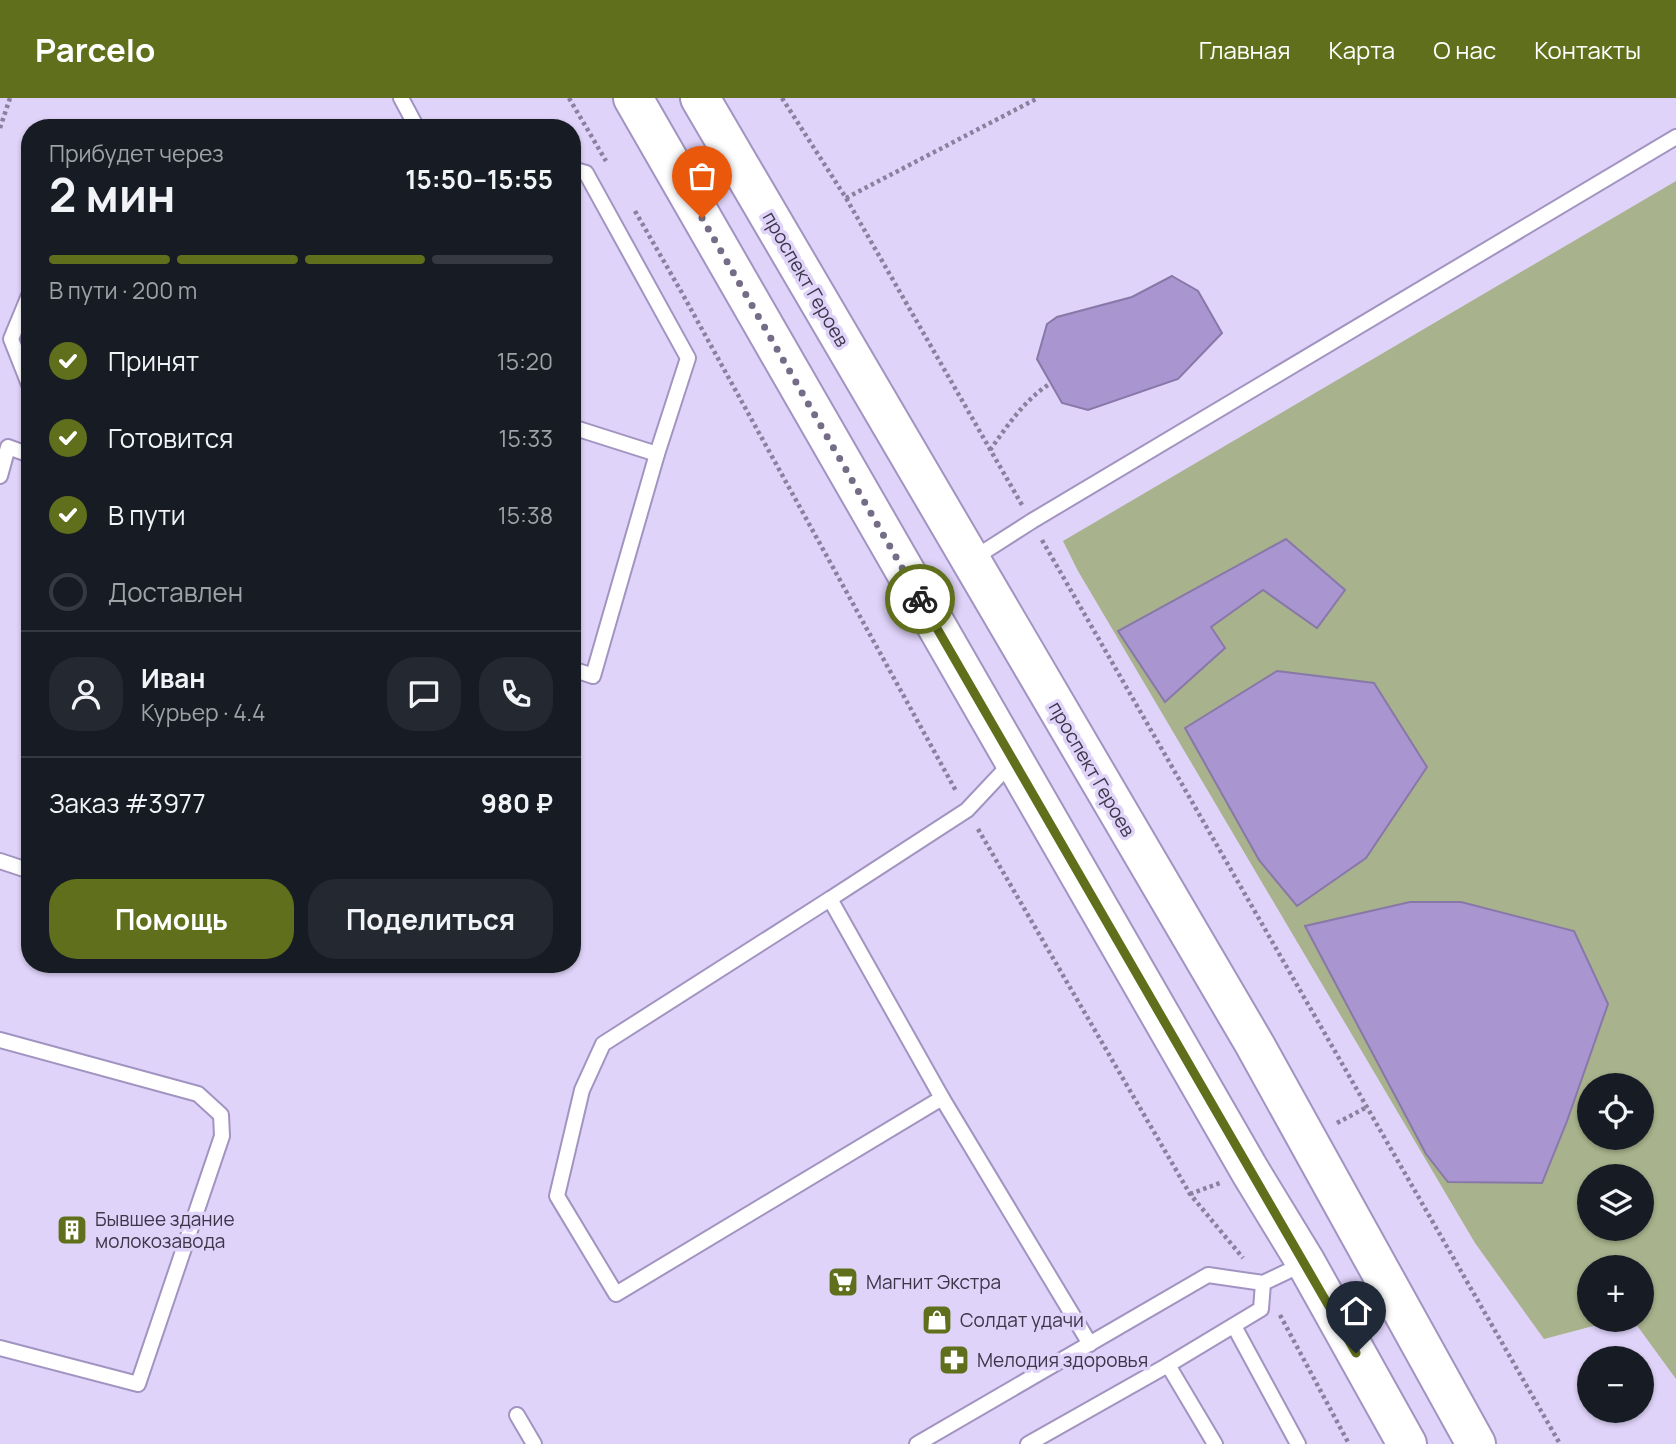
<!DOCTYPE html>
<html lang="ru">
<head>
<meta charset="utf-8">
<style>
  body { margin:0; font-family:Manrope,sans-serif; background:#242831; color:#f1f3f6; height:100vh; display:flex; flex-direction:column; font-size:26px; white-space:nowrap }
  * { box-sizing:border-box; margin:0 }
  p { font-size:23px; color:#9ea1a6 }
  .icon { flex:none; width:38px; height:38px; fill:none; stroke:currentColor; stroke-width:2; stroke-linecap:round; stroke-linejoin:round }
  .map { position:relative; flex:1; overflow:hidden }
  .side { position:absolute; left:21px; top:21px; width:560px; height:854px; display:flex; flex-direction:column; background:#171b24; border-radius:28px; box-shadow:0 2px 5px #0004 }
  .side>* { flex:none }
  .buttons { position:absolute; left:1577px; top:975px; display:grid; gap:14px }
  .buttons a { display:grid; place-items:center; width:77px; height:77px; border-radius:50%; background:#171b24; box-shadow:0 2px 5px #0004; font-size:35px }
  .pin { position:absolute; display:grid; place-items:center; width:60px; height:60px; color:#fff; margin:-72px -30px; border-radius:50% 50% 50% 0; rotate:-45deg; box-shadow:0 0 7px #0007 }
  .pin .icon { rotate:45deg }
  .courier { position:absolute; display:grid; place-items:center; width:70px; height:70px; margin:-35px; border:5px solid #606f1b; border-radius:50%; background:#fff; color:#222; box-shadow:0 2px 9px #0007 }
  .overview em { font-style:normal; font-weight:700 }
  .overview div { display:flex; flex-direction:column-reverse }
  .overview { display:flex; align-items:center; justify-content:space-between; height:119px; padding:0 28px }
  h1 { font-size:46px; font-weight:700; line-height:52px }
  .bar { display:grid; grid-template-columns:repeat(4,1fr); gap:10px 7px; align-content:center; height:84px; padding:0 28px }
  .bar i { height:9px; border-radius:5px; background:#363941 }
  .bar .active { background:#606f1b }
  .bar p { grid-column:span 4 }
  .line { display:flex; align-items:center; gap:18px; padding:0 28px; border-top:2px solid #363941 }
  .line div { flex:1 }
  .round { display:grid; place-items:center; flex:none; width:74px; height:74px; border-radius:28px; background:#242831 }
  ol { padding:0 28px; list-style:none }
  li { display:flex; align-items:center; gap:21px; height:77px }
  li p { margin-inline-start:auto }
  li .icon { padding:7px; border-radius:50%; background:#606f1b; color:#fff; stroke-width:4 }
  li:last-child { color:#9ea1a6 }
  li i { width:38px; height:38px; border:4px solid #363941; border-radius:50% }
  .action { display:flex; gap:14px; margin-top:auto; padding:14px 28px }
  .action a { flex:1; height:80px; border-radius:28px; background:#606f1b; color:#fff; font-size:28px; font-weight:700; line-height:80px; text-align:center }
  .action a+a { background:#242831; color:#f1f3f6 }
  header { display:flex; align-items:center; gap:42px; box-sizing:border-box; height:98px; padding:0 35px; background:#606f1b; color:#fff }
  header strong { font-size:33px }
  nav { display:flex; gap:38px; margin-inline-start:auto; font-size:24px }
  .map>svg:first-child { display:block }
  .green { fill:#a8b28c; fill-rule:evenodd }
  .water { fill:#a995d0; stroke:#8878a8; stroke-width:2 }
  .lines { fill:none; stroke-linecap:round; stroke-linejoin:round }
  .lane-casing { stroke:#a294c1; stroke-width:18 }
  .secondary-casing { stroke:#a294c1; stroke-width:42 }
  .path { stroke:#8a819e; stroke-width:4.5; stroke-dasharray:3.5 3.5; stroke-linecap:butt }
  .lane { stroke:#fff; stroke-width:14 }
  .secondary { stroke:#fff; stroke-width:38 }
  .done { stroke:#756d87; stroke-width:7; stroke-dasharray:0 12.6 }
  .route { stroke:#606f1b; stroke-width:9 }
  .labels { text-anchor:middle; stroke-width:7; stroke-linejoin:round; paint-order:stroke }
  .street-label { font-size:19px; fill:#3c3649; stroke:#dfd3f9 }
  .poi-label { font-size:19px; fill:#3c3649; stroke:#dfd3f9; text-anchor:start }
</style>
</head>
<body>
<header>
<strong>Parcelo</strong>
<nav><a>Главная</a><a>Карта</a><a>О нас</a><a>Контакты</a></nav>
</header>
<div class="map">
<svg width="1676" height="1346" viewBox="0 0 1676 1346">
  <rect width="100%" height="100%" fill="#dfd3f9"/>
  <path class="green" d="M1676 83V1281L1633 1222H1642V1169H1589V1222H1616L1544 1241 1475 1145 1078 473 1063 443ZM1286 442 1263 491 1210 530ZM1277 573 1373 585 1427 669ZM1305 828 1608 906 1567 1023 1542 1085 1448 1084 1426 1056ZM1589 987H1642V1040H1589ZM1589 1078H1642V1130H1589Z"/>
  <g class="water">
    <polygon points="1172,178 1198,193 1222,235 1178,281 1088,312 1062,305 1037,261 1047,226 1057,219 1132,199"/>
    <polygon points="1286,441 1345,492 1317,530 1263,492 1211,529 1225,550 1165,604 1118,533"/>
    <polygon points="1277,573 1374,585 1427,669 1366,760 1297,808 1259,762 1185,630"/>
    <polygon points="1410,804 1461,804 1574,833 1608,906 1567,1023 1542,1085 1448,1084 1426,1056 1305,828"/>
  </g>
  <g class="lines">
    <g class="lane-casing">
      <g id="lane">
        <polyline points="401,0 417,30"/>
        <polyline points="572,71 586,75 688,260 657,356 593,578 572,571"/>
        <polyline points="30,195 11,241 30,289"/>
        <polyline points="572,329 657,356"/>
        <polyline points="0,378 8,349 30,357"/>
        <polyline points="971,462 1032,423 1676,39"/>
        <polyline points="1012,664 967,712 830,801 942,1000 1090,1246"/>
        <polyline points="0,763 30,773"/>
        <polyline points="830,801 603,946 582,992 557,1098 616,1196 942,1000"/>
        <polyline points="0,942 198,996 221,1017 222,1038 138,1286 0,1250"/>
        <polyline points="1234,1228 1298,1346"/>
        <polyline points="1168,1267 1215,1346"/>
        <polyline points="517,1317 534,1346"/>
        <polyline points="917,1346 1208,1177 1263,1185 1305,1165"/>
        <polyline points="1028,1346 1168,1267 1261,1211 1263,1185"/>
      </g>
    </g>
    <g class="secondary-casing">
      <g id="secondary">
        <polyline points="633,0 1250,1073 1306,1165 1407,1346"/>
        <polyline points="700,0 1255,947 1476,1346"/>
      </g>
    </g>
    <g class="path">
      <polyline points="569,0 606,63"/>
      <polyline points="782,0 846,100 1022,407"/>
      <polyline points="0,30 10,0"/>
      <polyline points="846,100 1038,0"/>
      <polyline points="635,113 682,195 956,693"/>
      <path d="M990 352C1008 327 1025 301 1051 285"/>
      <polyline points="1042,442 1560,1346"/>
      <polyline points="978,731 1190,1096 1243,1160"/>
      <polyline points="1337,1025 1367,1009"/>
      <polyline points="1190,1096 1220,1085"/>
      <polyline points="1280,1217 1349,1346"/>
    </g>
    <use href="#lane" class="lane"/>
    <use href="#secondary" class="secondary"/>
  </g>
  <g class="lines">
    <polyline class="done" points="702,120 920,501"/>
    <polyline class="route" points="920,501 1356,1255"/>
  </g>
  <defs>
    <g id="building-square" transform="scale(1.575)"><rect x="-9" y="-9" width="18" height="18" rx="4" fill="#606f1b" stroke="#dfd3f9"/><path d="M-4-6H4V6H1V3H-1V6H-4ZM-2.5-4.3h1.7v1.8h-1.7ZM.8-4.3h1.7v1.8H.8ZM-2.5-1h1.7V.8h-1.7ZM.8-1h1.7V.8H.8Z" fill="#fff"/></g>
    <g id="supermarket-square" transform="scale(1.575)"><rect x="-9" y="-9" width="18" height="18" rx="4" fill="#606f1b" stroke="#dfd3f9"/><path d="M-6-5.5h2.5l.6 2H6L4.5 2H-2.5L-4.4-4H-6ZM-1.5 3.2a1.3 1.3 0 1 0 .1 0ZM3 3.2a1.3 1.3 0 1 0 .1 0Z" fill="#fff"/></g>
    <g id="shop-square" transform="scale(1.575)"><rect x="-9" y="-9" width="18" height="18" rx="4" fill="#606f1b" stroke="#dfd3f9"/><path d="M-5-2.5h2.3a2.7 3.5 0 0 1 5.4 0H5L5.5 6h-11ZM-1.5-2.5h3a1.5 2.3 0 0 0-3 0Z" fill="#fff"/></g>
    <g id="pharmacy-square" transform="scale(1.575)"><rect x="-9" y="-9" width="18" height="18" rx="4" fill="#606f1b" stroke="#dfd3f9"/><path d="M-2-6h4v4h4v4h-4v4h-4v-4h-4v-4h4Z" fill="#fff"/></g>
  </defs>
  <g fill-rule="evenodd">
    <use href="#building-square" x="72" y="1132"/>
    <use href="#supermarket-square" x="843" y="1184"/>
    <use href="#shop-square" x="937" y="1222"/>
    <use href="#pharmacy-square" x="954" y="1262"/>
  </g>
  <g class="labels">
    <g class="street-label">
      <text transform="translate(806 181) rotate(60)" y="7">проспект Героев</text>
      <text transform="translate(1092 671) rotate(60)" y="7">проспект Героев</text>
    </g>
    <g class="poi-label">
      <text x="95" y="1128">Бывшее здание<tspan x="95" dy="22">молокозавода</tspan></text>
      <text x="866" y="1191">Магнит Экстра</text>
      <text x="960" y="1229">Солдат удачи</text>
      <text x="977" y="1269">Мелодия здоровья</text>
    </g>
  </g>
</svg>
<div class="buttons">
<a><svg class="icon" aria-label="locate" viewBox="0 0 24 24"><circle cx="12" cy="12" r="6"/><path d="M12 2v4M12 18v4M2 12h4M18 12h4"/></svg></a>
<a><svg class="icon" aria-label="layers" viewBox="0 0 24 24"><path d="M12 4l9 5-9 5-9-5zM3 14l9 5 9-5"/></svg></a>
<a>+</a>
<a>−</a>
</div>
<div class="pin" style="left:702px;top:120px;background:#ea580c"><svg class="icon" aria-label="bag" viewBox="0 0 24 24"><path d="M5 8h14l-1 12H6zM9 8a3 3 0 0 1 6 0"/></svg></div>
<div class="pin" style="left:1356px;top:1255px;background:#1f2937"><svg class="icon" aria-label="home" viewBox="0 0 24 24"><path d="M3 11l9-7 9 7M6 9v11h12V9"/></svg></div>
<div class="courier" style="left:920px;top:501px"><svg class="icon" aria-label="bike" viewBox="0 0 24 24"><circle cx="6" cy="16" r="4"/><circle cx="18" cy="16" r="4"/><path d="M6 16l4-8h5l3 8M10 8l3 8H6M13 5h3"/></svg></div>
<section class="side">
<div class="overview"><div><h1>2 мин</h1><p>Прибудет через</p></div><em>15:50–15:55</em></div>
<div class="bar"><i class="active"></i><i class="active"></i><i class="active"></i><i></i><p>В пути · 200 m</p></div>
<ol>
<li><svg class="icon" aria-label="check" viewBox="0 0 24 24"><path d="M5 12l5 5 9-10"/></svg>Принят<p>15:20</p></li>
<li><svg class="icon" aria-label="check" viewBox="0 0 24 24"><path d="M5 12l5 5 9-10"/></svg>Готовится<p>15:33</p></li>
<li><svg class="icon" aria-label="check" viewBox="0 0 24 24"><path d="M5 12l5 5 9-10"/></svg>В пути<p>15:38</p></li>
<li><i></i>Доставлен</li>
</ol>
<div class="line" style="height:126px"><a class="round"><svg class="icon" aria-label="person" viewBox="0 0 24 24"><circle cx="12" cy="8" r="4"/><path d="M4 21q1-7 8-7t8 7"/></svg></a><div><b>Иван</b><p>Курьер · 4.4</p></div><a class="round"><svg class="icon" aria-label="chat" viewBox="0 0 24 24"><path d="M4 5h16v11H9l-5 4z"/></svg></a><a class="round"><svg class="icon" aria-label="phone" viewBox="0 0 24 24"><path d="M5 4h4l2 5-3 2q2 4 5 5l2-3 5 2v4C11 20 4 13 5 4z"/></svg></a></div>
<div class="line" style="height:91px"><div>Заказ #3977</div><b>980 ₽</b></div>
<div class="action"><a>Помощь</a><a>Поделиться</a></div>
</section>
</div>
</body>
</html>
